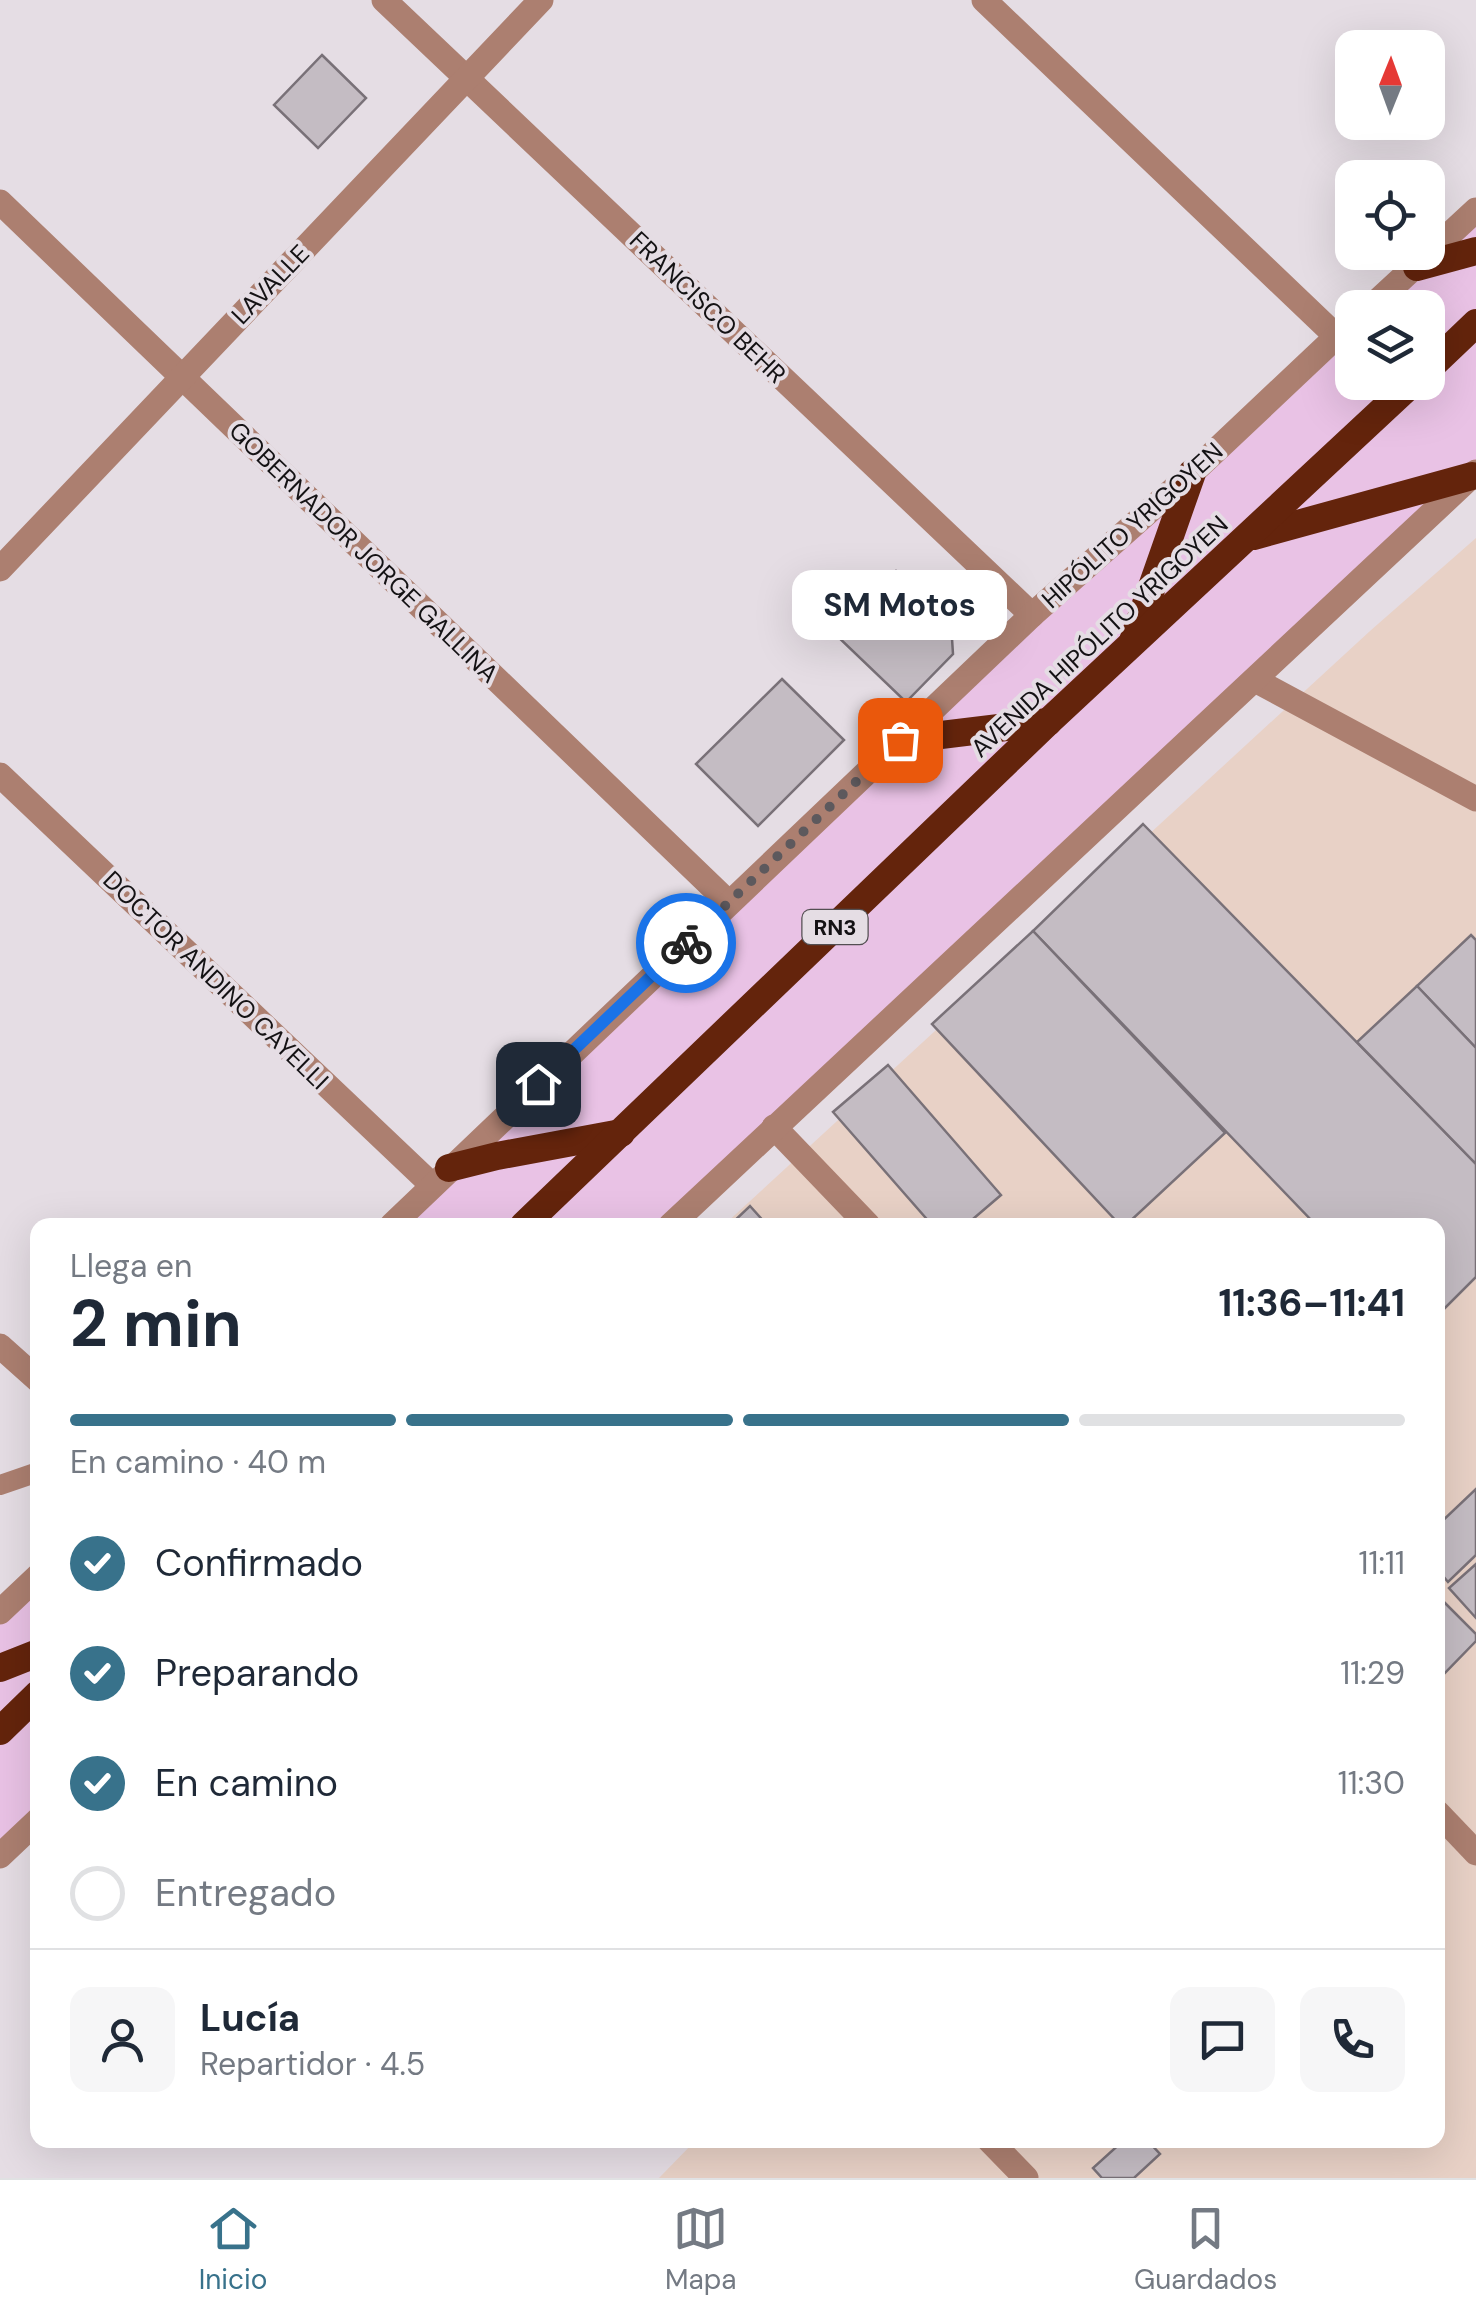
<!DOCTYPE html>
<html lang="es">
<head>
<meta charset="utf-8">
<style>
  body { margin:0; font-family:"DM Sans",sans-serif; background:#f6f6f7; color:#1f2937; height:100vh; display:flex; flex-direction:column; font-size:38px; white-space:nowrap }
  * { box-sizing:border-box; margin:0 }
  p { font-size:32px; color:#747a83 }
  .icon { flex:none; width:55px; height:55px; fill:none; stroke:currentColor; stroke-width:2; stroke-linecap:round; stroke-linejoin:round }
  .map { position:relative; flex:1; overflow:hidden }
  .details { position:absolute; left:30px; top:1218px; width:1415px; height:930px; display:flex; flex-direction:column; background:#fff; border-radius:20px; box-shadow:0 10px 40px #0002 }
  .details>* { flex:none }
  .needle { width:65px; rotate:1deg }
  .fabs { position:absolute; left:1335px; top:30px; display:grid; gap:20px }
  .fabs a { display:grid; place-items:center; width:110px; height:110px; border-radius:20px; background:#fff; box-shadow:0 10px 40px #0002; font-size:50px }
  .pin { position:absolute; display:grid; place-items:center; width:85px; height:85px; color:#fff; margin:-42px; border-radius:20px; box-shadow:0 5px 15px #0006 }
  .courier { position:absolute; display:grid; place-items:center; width:100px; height:100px; margin:-50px; border:8px solid #1a73e8; border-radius:50%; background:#fff; color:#222; box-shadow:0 2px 12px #0007 }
  .bubble { position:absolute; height:70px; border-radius:20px; background:#fff; box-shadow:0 10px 40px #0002; font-size:32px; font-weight:700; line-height:70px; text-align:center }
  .head em { font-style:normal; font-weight:700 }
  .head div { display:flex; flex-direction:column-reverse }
  .head { display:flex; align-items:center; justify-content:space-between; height:170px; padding:0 40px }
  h1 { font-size:65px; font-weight:700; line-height:75px }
  .bar { display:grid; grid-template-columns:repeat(4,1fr); gap:15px 10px; align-content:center; height:120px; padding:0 40px }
  .bar i { height:12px; border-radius:8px; background:#e0e1e3 }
  .bar .current { background:#38728b }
  .bar p { grid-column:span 4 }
  .line { display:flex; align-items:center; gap:25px; padding:0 40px; border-top:2px solid #e0e1e3 }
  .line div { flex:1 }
  .round { display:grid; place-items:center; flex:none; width:105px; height:105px; border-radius:20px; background:#f6f6f7 }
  ol { padding:0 40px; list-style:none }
  li { display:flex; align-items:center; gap:30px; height:110px }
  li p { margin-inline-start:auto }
  li .icon { padding:10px; border-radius:50%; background:#38728b; color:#fff; stroke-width:4 }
  li:last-child { color:#747a83 }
  li i { width:55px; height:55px; border:5px solid #e0e1e3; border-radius:50% }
  .tabs { display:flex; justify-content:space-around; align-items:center; height:140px; border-top:2px solid #e0e1e3; background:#fff; font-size:28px; color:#747a83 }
  .tabs a { display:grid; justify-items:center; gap:5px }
  .tabs .current { color:#38728b }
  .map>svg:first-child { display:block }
  .industrial { fill:#e8d1c6 }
  .green { fill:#e9c2e5 }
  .building { fill:#c4bcc3; stroke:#797178; stroke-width:2.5 }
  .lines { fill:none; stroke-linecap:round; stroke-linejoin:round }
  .service { stroke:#ac7f70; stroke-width:20 }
  .minor { stroke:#ac7f70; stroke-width:25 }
  .trunk { stroke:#64240c; stroke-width:28 }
  .done { stroke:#5d595d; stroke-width:10; stroke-dasharray:0 18 }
  .route { stroke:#1a73e8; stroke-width:12 }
  .labels { text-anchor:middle; stroke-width:8; stroke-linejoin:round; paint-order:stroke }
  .shield { fill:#e5dde4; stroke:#534f52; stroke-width:2.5 }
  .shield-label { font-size:22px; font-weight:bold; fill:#141214 }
  .street-label { font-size:25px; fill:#141214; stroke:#e5dde4 }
</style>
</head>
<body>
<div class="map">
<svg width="1476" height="2178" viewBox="0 0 1476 2178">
  <rect width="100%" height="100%" fill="#e5dde4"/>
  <polygon class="industrial" points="1476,538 1476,2178 659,2178 696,2140 1438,2140 1438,1225 724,1225 1370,631"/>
  <g class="green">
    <polygon points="1476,210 1476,472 671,1225 392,1225 1352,322 1352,382 1428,382 1428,308 1370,307"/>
    <polygon points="37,1576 37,1820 0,1856 0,1612"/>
  </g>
  <g class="building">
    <polygon points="322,55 366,98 318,148 274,105"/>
    <polygon points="896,571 951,623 953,654 906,702 835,634"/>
    <polygon points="782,679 844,740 758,826 696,764"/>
    <polygon points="1143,824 1476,1164 1476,1277 1438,1315 1438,1225 1316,1225 1033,931"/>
    <polygon points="1033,931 1225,1133 1126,1225 1120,1225 932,1024"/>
    <polygon points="1471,935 1476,940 1476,1048 1417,986"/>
    <polygon points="1417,986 1476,1048 1476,1164 1357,1042"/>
    <polygon points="888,1065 1001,1195 966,1225 932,1225 833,1112"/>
    <polygon points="750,1206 767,1225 730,1225"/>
    <polygon points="1476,1489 1476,1555 1448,1582 1438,1570 1438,1525"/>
    <polygon points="1476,1564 1476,1618 1449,1588"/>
    <polygon points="1440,1598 1476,1634 1476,1641 1438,1680"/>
    <polygon points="1124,2140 1147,2140 1160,2154 1134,2178 1102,2178 1093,2168"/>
  </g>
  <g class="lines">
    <polyline class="service" points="0,1485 38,1472"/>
    <g class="minor">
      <polyline points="384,0 1032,615"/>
      <polyline points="984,0 1336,336"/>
      <polyline points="0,202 728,902"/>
      <polyline points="1370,308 1476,210"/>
      <polyline points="0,569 541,0"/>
      <polyline points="1255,680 1476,799"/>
      <polyline points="0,775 432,1185"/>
      <polyline points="774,1127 868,1225"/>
      <polyline points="392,1225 1032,615 1192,473 1352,322"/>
      <polyline points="671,1225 1476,472"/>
      <polyline points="0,1346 38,1380"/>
      <polyline points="0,1612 38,1576"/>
      <polyline points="1438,1813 1476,1853"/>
      <polyline points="0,1856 38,1820"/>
      <polyline points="989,2140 1026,2178"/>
    </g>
    <g class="trunk">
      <polyline points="1417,267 1476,251"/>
      <polyline points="1428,369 1476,323"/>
      <polyline points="1254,536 1472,476"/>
      <polyline points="1133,641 1192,473"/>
      <polyline points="900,740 1048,722"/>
      <polyline points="449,1168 497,1156 621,1133"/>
      <polyline points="524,1225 1048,722 1413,382"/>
      <polyline points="0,1668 38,1653"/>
      <polyline points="0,1731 38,1694"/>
    </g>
  </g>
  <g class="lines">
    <polyline class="done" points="686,943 900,740"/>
    <polyline class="route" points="538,1084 686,943"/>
  </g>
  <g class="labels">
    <rect class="shield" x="802.5" y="910" width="65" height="34" rx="8"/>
    <g class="shield-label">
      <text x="835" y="935">RN3</text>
    </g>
    <g class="street-label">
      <text transform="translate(270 284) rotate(-46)" y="9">LAVALLE</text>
      <text transform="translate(708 307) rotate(44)" y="9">FRANCISCO BEHR</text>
      <text transform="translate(1132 525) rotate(-42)" y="9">HIPÓLITO YRIGOYEN</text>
      <text transform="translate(364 552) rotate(44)" y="9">GOBERNADOR JORGE GALLINA</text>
      <text transform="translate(1099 636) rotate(-43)" y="9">AVENIDA HIPÓLITO YRIGOYEN</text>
      <text transform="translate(216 980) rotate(44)" y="9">DOCTOR ANDINO CAYELLI</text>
    </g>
  </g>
</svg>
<div class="fabs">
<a><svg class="needle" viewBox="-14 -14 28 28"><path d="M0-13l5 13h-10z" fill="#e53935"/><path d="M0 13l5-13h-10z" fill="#747a83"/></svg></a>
<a><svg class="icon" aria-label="locate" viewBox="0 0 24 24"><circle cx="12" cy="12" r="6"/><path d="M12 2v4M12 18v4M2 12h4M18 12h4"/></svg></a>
<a><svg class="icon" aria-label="layers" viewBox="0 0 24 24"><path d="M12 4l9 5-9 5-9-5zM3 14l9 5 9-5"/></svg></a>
</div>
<div class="pin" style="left:900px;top:740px;background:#ea580c"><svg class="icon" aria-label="bag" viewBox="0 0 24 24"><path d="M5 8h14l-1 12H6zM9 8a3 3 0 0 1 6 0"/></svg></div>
<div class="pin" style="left:538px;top:1084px;background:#1f2937"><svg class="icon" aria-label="home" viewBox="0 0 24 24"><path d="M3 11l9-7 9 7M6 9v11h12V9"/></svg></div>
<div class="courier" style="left:686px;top:943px"><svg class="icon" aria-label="bike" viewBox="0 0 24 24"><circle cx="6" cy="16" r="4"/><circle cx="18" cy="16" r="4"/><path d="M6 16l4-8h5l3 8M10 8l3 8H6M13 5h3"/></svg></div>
<div class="bubble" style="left:792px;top:570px;width:215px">SM Motos</div>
<section class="details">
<div class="head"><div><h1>2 min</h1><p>Llega en</p></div><em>11:36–11:41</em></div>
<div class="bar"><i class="current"></i><i class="current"></i><i class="current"></i><i></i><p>En camino · 40 m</p></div>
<ol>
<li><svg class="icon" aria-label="check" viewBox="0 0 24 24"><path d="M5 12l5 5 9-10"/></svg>Confirmado<p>11:11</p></li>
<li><svg class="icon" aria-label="check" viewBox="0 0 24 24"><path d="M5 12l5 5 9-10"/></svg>Preparando<p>11:29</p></li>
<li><svg class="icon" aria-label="check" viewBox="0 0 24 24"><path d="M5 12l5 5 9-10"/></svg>En camino<p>11:30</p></li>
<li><i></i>Entregado</li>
</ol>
<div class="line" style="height:180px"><a class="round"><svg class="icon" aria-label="person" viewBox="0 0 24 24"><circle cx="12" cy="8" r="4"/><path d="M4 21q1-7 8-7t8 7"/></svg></a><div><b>Lucía</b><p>Repartidor · 4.5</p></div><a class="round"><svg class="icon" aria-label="chat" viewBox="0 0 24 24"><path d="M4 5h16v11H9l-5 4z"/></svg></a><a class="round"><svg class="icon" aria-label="phone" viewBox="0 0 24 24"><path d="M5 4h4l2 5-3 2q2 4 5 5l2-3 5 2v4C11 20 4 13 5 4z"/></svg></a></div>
</section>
</div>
<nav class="tabs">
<a class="current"><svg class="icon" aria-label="home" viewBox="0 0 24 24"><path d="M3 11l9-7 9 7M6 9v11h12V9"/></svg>Inicio</a>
<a><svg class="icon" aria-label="map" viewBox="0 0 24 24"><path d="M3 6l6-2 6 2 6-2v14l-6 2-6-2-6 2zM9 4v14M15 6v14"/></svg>Mapa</a>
<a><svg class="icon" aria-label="saved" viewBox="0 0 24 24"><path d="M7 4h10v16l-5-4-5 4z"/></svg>Guardados</a>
</nav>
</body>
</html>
